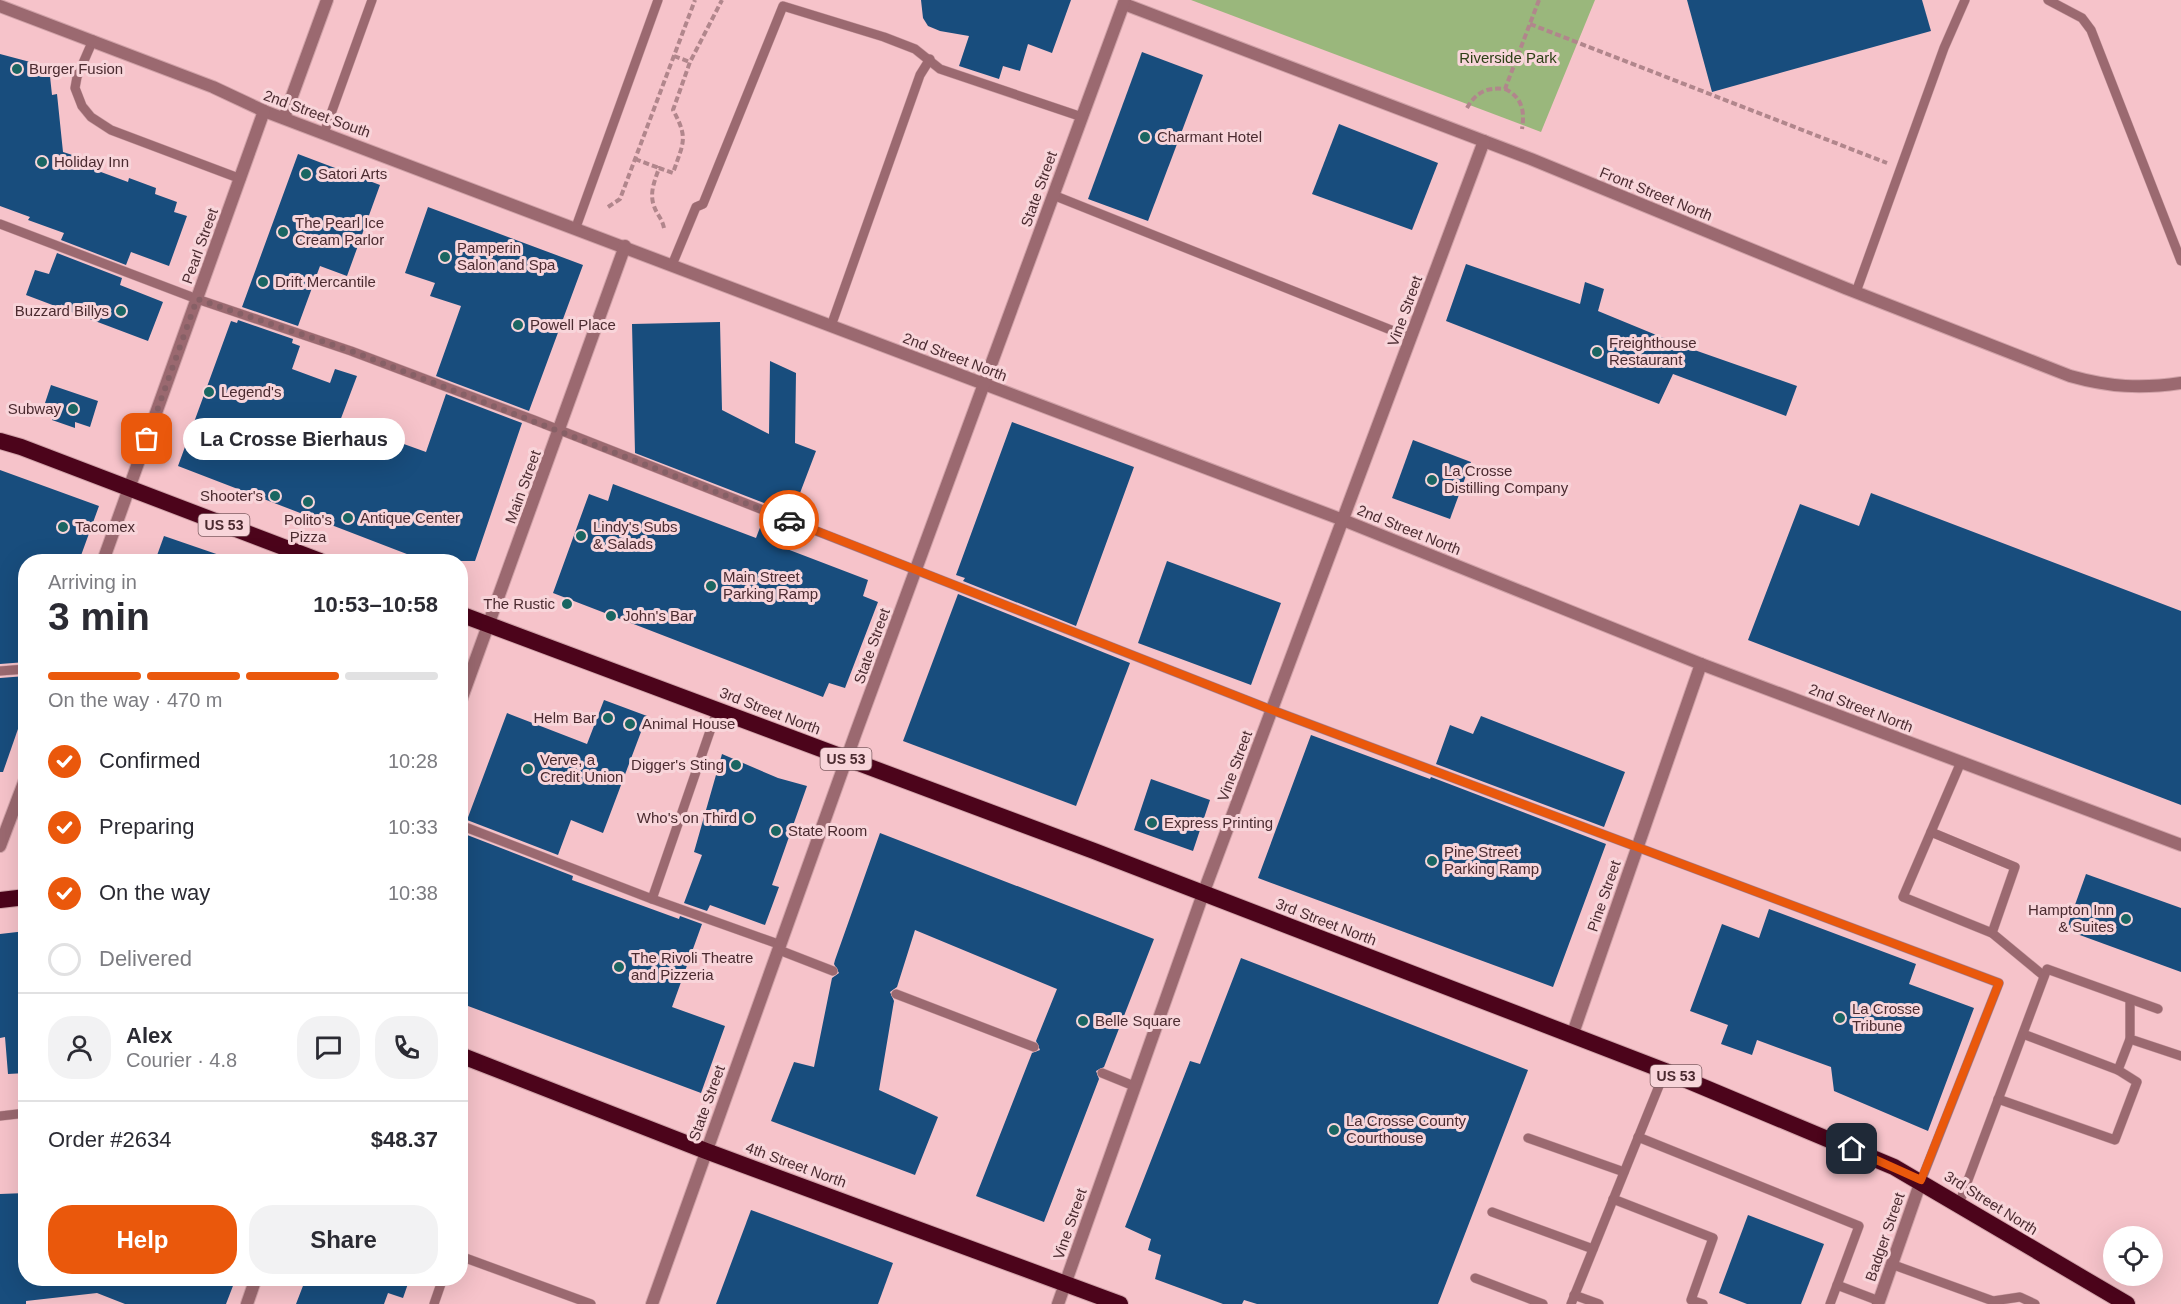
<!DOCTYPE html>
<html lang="en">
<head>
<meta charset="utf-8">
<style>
  body { margin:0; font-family:Helvetica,sans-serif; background:#f2f2f3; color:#2b2b33; height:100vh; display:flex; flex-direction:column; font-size:22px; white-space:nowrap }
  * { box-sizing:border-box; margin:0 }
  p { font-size:20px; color:#7c7c81 }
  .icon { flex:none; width:33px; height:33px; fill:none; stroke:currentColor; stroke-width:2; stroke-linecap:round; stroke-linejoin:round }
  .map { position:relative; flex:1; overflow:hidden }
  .panel { position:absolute; left:18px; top:554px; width:450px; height:732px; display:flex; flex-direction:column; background:#fff; border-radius:24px; box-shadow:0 6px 24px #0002 }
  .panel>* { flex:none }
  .tools { position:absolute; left:2103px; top:1226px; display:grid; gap:12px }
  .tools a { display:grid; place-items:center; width:60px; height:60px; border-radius:50%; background:#fff; box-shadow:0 6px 24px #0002; font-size:30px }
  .pin { position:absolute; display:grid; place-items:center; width:51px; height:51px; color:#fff; margin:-26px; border-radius:12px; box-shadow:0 3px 9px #0006 }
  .courier { position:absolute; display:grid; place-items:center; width:60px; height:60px; margin:-30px; border:4px solid #ea580c; border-radius:50%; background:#fff; color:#222; box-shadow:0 2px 8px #0007 }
  .bubble { position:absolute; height:42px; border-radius:21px; background:#fff; box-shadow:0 6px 24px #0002; font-size:20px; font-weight:700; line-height:42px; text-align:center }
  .overview em { font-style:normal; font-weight:700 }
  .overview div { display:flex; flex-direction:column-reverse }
  .overview { display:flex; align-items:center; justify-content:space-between; height:102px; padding:0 30px }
  h1 { font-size:39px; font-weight:700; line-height:45px }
  .bar { display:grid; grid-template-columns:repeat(4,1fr); gap:9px 6px; align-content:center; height:72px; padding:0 30px }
  .bar i { height:8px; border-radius:4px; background:#e1e1e2 }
  .bar .active { background:#ea580c }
  .bar p { grid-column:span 4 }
  .line { display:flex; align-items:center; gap:15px; padding:0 30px; border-top:2px solid #e1e1e2 }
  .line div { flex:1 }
  .round { display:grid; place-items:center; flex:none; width:63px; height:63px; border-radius:24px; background:#f2f2f3 }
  ol { padding:0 30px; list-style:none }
  li { display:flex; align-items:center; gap:18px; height:66px }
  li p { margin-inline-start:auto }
  li .icon { padding:6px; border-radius:50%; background:#ea580c; color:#fff; stroke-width:4 }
  li:last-child { color:#7c7c81 }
  li i { width:33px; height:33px; border:3px solid #e1e1e2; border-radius:50% }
  .action { display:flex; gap:12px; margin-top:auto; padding:12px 30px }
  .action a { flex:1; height:69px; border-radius:24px; background:#ea580c; color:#fff; font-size:24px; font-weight:700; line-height:69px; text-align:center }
  .action a+a { background:#f2f2f3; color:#2b2b33 }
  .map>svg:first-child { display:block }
  .green { fill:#9ab77c }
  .building { fill:#184d7d }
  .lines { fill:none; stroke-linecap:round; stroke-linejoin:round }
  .service-casing { stroke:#d0a2a8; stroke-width:10 }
  .pedestrian-casing { stroke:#d0a2a8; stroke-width:14 }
  .minor-casing { stroke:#d0a2a8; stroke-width:14 }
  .trunk-casing { stroke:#d0a2a8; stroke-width:18 }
  .path { stroke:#b1868c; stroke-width:4; stroke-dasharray:6 3; stroke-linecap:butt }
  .service { stroke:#9b6970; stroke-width:9 }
  .pedestrian { stroke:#9b6970; stroke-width:12 }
  .minor { stroke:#9b6970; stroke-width:12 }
  .trunk { stroke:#4c041b; stroke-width:16 }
  .done { stroke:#876066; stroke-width:6; stroke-dasharray:0 10.8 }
  .route { stroke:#ea580c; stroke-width:8 }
  .poi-dot { fill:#1a6662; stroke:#f8d5da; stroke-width:2 }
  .labels { text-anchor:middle; stroke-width:6; stroke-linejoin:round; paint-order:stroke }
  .shield { fill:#f8d5da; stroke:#7f5e63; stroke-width:1.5 }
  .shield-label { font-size:14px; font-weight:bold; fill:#4b2b30 }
  .park-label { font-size:15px; fill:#2d3f16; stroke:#f8d5da }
  .poi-label { font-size:15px; fill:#4b2b30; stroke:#f8d5da; text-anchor:start }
  .street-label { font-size:15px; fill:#4b2b30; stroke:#f8d5da }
</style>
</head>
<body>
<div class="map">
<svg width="2181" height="1304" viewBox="0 0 2181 1304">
  <rect width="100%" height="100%" fill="#f6c3ca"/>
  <polygon class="green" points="1191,0 1595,0 1541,132"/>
  <g class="building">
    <polygon points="921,0 1071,0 1052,53 1028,44 1020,71 1003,66 999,79 959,66 969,36 940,31 928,26 923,18"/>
    <polygon points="1687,0 1922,0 1931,31 1712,92"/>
    <polygon points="1142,52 1203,75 1148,221 1088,199"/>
    <polygon points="0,54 49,67 52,95 57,94 63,152 85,159 82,165 128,182 129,178 156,188 155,194 177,202 174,212 187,216 169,266 131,252 126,265 61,240 64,233 28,220 30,217 0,206"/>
    <polygon points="1339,124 1438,163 1412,230 1312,194"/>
    <polygon points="298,154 380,185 347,276 320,266 298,326 242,307"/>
    <polygon points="428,207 583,265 529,411 436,376 461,306 430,296 435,283 405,273"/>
    <polygon points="57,253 122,278 120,285 163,302 148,341 26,295 35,270 49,274"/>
    <polygon points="1466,264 1580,304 1585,282 1604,289 1598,311 1683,346 1797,386 1786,416 1673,374 1659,404 1446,321"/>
    <polygon points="238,320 293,339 292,343 300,346 292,369 330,383 335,369 357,376 340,421 426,452 446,394 522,423 475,561 425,561 178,466 231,321 237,323"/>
    <polygon points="720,322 722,410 769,434 770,361 796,373 795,443 816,451 792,514 635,453 632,324"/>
    <polygon points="51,385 98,401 90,427 75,422 75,428 52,420 54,413 43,409"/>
    <polygon points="1012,422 1134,467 1076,626 963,581 965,578 956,575"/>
    <polygon points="1413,440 1471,462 1450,519 1392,498"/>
    <polygon points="0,470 99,506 79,561 26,561 26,662 0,664"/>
    <polygon points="613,484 756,538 764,517 787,527 779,546 868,580 863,596 878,602 845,688 829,683 823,697 553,593 589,494 608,501"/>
    <polygon points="1871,493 2181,611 2181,805 1748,640 1800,504 1859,526"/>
    <polygon points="164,536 228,558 228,561 155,561"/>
    <polygon points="1167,561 1281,603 1251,685 1138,643"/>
    <polygon points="958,594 1130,663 1076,806 903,741"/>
    <polygon points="26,676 26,706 3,772 0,772 0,678"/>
    <polygon points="604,700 647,716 603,833 571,820 558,855 467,820 507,713 587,744"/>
    <polygon points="1481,716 1625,772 1604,827 1436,764 1450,725 1473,734"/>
    <polygon points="1311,735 1430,779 1431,777 1606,844 1553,987 1258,878"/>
    <polygon points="722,754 778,778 807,786 772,885 779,887 765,925 710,905 707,911 684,903 702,855 694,852"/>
    <polygon points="1151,779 1210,800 1193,851 1134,830"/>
    <polygon points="462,833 573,876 572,880 679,919 680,916 702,924 672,1007 725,1026 701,1093 460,1003"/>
    <polygon points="880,833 1154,939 1104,1067 1096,1071 1099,1079 1044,1222 976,1196 1032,1053 1040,1050 1036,1041 1057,989 915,930 897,987 890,992 894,1001 879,1090 938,1117 915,1175 771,1121 794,1062 814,1067 832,978 839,973 834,964 835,960"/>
    <polygon points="2086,874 2181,908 2181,972 2066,930"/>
    <polygon points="1769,909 1916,964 1909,984 1974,1008 1928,1131 1834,1091 1831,1067 1757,1040 1752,1055 1721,1044 1728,1025 1690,1011 1722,924 1759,938"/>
    <polygon points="26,931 26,1073 8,1074 5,1037 0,1038 0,934"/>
    <polygon points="1241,958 1528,1070 1438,1304 1257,1304 1244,1300 1242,1304 1223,1304 1155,1279 1161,1255 1148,1250 1151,1239 1125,1227 1190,1061 1200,1064"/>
    <polygon points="26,1193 26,1278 236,1278 226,1304 125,1304 97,1293 26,1301 26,1304 0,1304 0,1194"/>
    <polygon points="751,1210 893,1263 878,1304 716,1304"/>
    <polygon points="1748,1215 1824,1244 1801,1304 1747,1304 1719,1293"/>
    <polygon points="306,1278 410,1278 403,1298 388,1293 384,1304 296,1304"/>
  </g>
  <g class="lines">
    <g class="service-casing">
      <g id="service">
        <polyline points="2048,0 2082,18 2091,30 2181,261"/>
        <polyline points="93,40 77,77 75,88 82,106 91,117 111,130 241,179"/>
        <polyline points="324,133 372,0"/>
        <polyline points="1053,195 1411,338"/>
        <polyline points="0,224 197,299 351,351 534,420 1272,710 1999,983 1921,1181"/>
        <polyline points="576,227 658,0"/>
        <polyline points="672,265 696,207 703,204 783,6 884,37 915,49 940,69 1082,117"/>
        <polyline points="1856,292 1944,48 1965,0"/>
        <polyline points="831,326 920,75 930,59"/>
        <polyline points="0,671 26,669"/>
        <polyline points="1961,762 1903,897 1992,933 2044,976"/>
        <polyline points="460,825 652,899 781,945"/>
        <polyline points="1931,832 2015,867 1992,933"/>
        <polyline points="652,899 717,711"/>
        <polyline points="779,950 833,971"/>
        <polyline points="896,994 1034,1047"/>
        <polyline points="2130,1000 2130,1039 2181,1056"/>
        <polyline points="2023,1034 2118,1070"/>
        <polyline points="1102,1073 1134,1086"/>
        <polyline points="1998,1099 2115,1140 2137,1082 2118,1070 2130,1039"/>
        <polyline points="0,1116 26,1113"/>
        <polyline points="1638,1137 1859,1226 1830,1304"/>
        <polyline points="1528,1138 1624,1172"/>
        <polyline points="1613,1199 1713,1238 1691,1300 1703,1304"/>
        <polyline points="1959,1204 2047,969 2158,1009"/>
        <polyline points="1492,1212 1593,1249"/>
        <polyline points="460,1256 591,1304"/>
        <polyline points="1891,1264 1993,1301 2020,1297 2035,1304"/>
        <polyline points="1475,1278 1543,1304"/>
        <polyline points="1837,1285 1879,1301"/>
        <polyline points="1574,1295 1599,1304"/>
        <polyline points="434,1304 443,1278"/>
        <polyline points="1571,1304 1665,1071"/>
      </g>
    </g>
    <g class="pedestrian-casing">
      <polyline id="pedestrian" points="284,118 327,0"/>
    </g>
    <g class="minor-casing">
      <g id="minor">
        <path d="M1124 4 1531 159 1845 288 2070 376C2109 387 2141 389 2181 383"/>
        <polyline points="0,6 213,87 264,111 1343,520 1701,664 2181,845"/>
        <polyline points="103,561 264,111"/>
        <polyline points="460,703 625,246"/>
        <polyline points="0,846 26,777"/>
        <polyline points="1572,1036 1701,664"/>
        <polyline points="247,1304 256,1278"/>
        <polyline points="652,1304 855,735 1125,0"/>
        <polyline points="1058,1304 1203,894 1484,141"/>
        <polyline points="1878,1304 1921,1181"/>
      </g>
    </g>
    <g class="trunk-casing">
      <g id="trunk">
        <polyline points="0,441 21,447 320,561"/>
        <polyline points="460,614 1094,851 1665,1071 1894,1167 2127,1304"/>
        <polyline points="0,900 26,897"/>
        <polyline points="460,1055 706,1151 1120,1304"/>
      </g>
    </g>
    <g class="path">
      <polyline points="1530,24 1887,163"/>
      <polyline points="674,56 690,62"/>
      <path d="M1505 89C1522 97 1525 111 1522 129"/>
      <path d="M1467 108C1476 92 1487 87 1505 89L1539 0"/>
      <polyline points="635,159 659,168"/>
      <polyline points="608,207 620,199 695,0"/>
      <path d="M664 228C662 218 657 215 654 206 649 193 655 180 659 168L673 173C683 143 689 139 673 110L690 62 722 0"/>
    </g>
    <use href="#service" class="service"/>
    <use href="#pedestrian" class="pedestrian"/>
    <use href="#minor" class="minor"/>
    <use href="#trunk" class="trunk"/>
  </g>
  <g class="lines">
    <polyline class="done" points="147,439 197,299 351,351 789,520"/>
    <polyline class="route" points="789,520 1272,710 1999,983 1921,1180 1852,1149"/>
  </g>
  <g class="poi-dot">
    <circle cx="17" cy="69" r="6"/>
    <circle cx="1145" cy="137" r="6"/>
    <circle cx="42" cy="162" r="6"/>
    <circle cx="306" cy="174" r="6"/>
    <circle cx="283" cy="232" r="6"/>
    <circle cx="445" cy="257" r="6"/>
    <circle cx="263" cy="282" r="6"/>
    <circle cx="121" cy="311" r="6"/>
    <circle cx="518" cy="325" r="6"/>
    <circle cx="1597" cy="352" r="6"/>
    <circle cx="209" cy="392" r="6"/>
    <circle cx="73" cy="409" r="6"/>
    <circle cx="1432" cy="480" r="6"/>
    <circle cx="275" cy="496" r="6"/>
    <circle cx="308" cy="502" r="6"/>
    <circle cx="348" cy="518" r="6"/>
    <circle cx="63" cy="527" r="6"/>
    <circle cx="581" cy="536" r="6"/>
    <circle cx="711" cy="586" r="6"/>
    <circle cx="567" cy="604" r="6"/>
    <circle cx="611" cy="616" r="6"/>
    <circle cx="608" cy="718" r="6"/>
    <circle cx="630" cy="724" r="6"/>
    <circle cx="736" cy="765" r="6"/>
    <circle cx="528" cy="769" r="6"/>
    <circle cx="749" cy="818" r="6"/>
    <circle cx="1152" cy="823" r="6"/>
    <circle cx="776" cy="831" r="6"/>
    <circle cx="1432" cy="861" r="6"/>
    <circle cx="2126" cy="919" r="6"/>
    <circle cx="619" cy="967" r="6"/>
    <circle cx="1840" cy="1018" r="6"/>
    <circle cx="1083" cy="1021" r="6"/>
    <circle cx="1334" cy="1130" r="6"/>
  </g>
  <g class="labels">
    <g class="shield">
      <rect x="198.5" y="514" width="51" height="22" rx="4.5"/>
      <rect x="820.5" y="748" width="51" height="22" rx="4.5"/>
      <rect x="1650.5" y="1065" width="51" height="22" rx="4.5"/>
    </g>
    <g class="shield-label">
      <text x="224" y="530">US 53</text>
      <text x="846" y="764">US 53</text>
      <text x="1676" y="1081">US 53</text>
    </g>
    <g class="park-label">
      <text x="1508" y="63">Riverside Park</text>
    </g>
    <g class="poi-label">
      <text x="29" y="74">Burger Fusion</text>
      <text x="1157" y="142">Charmant Hotel</text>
      <text x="54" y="167">Holiday Inn</text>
      <text x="318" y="179">Satori Arts</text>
      <text x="295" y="228">The Pearl Ice<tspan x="295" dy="17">Cream Parlor</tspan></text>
      <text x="457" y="253">Pamperin<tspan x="457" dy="17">Salon and Spa</tspan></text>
      <text x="275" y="287">Drift Mercantile</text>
      <text x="109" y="316" text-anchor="end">Buzzard Billys</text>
      <text x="530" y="330">Powell Place</text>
      <text x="1609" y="348">Freighthouse<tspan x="1609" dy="17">Restaurant</tspan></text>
      <text x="221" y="397">Legend's</text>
      <text x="61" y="414" text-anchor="end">Subway</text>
      <text x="1444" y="476">La Crosse<tspan x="1444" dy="17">Distilling Company</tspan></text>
      <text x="263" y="501" text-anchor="end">Shooter's</text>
      <text x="360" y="523">Antique Center</text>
      <text x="308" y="525" text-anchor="middle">Polito's<tspan x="308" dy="17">Pizza</tspan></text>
      <text x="75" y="532">Tacomex</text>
      <text x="593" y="532">Lindy's Subs<tspan x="593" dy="17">&amp; Salads</tspan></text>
      <text x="723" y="582">Main Street<tspan x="723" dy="17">Parking Ramp</tspan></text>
      <text x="555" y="609" text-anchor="end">The Rustic</text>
      <text x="623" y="621">John's Bar</text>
      <text x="596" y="723" text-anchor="end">Helm Bar</text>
      <text x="642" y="729">Animal House</text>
      <text x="540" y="765">Verve, a<tspan x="540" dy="17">Credit Union</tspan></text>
      <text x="724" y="770" text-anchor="end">Digger's Sting</text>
      <text x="737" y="823" text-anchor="end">Who's on Third</text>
      <text x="1164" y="828">Express Printing</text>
      <text x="788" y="836">State Room</text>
      <text x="1444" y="857">Pine Street<tspan x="1444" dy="17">Parking Ramp</tspan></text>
      <text x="2114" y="915" text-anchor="end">Hampton Inn<tspan x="2114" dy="17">&amp; Suites</tspan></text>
      <text x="631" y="963">The Rivoli Theatre<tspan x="631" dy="17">and Pizzeria</tspan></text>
      <text x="1852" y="1014">La Crosse<tspan x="1852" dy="17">Tribune</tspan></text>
      <text x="1095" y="1026">Belle Square</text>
      <text x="1346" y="1126">La Crosse County<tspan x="1346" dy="17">Courthouse</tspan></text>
    </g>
    <g class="street-label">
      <text transform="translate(317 114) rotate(20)" y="5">2nd Street South</text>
      <text transform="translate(1039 189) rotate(-70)" y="5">State Street</text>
      <text transform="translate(1656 194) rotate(22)" y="5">Front Street North</text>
      <text transform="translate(200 246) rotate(-70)" y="5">Pearl Street</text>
      <text transform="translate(1405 311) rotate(-70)" y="5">Vine Street</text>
      <text transform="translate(955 357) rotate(21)" y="5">2nd Street North</text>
      <text transform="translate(523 487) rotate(-70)" y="5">Main Street</text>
      <text transform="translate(1409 530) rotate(22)" y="5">2nd Street North</text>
      <text transform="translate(872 646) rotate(-70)" y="5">State Street</text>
      <text transform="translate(1861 708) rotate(21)" y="5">2nd Street North</text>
      <text transform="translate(770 711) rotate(21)" y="5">3rd Street North</text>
      <text transform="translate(1235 766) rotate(-70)" y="5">Vine Street</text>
      <text transform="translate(1604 896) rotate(-71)" y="5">Pine Street</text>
      <text transform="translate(1326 922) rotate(21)" y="5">3rd Street North</text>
      <text transform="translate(707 1103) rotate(-70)" y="5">State Street</text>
      <text transform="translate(796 1165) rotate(20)" y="5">4th Street North</text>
      <text transform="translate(1991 1203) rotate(32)" y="5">3rd Street North</text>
      <text transform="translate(1070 1224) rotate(-71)" y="5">Vine Street</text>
      <text transform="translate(1885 1237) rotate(-71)" y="5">Badger Street</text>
    </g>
  </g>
</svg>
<div class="tools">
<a><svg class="icon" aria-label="locate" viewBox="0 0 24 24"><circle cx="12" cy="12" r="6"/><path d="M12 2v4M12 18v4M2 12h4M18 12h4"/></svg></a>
</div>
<div class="pin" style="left:147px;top:439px;background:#ea580c"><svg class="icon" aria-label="bag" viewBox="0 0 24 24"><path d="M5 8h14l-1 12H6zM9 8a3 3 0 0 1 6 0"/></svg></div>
<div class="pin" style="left:1852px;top:1149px;background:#1f2937"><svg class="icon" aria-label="home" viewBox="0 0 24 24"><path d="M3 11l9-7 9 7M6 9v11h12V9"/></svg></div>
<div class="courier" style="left:789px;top:520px"><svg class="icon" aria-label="car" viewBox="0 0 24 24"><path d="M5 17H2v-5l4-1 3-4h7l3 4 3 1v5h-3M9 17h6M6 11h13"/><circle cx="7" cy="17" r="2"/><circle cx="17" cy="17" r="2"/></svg></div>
<div class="bubble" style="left:183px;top:418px;width:222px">La Crosse Bierhaus</div>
<section class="panel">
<div class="overview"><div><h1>3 min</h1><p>Arriving in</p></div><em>10:53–10:58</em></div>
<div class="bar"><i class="active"></i><i class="active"></i><i class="active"></i><i></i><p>On the way · 470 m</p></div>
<ol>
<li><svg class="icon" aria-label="check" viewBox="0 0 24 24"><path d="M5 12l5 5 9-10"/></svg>Confirmed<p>10:28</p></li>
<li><svg class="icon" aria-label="check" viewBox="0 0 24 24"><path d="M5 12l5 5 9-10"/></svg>Preparing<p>10:33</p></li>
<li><svg class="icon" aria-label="check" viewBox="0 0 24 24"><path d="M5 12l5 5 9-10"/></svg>On the way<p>10:38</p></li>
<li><i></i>Delivered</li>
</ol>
<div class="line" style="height:108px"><a class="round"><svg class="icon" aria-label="person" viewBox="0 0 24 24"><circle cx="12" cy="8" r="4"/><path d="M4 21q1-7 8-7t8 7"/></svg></a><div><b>Alex</b><p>Courier · 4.8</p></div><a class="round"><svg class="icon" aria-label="chat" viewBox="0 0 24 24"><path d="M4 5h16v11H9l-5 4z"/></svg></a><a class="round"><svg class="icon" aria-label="phone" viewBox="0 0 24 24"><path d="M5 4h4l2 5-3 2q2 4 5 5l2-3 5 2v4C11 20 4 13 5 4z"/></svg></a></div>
<div class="line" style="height:78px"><div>Order #2634</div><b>$48.37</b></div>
<div class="action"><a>Help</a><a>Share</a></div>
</section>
</div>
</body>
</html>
